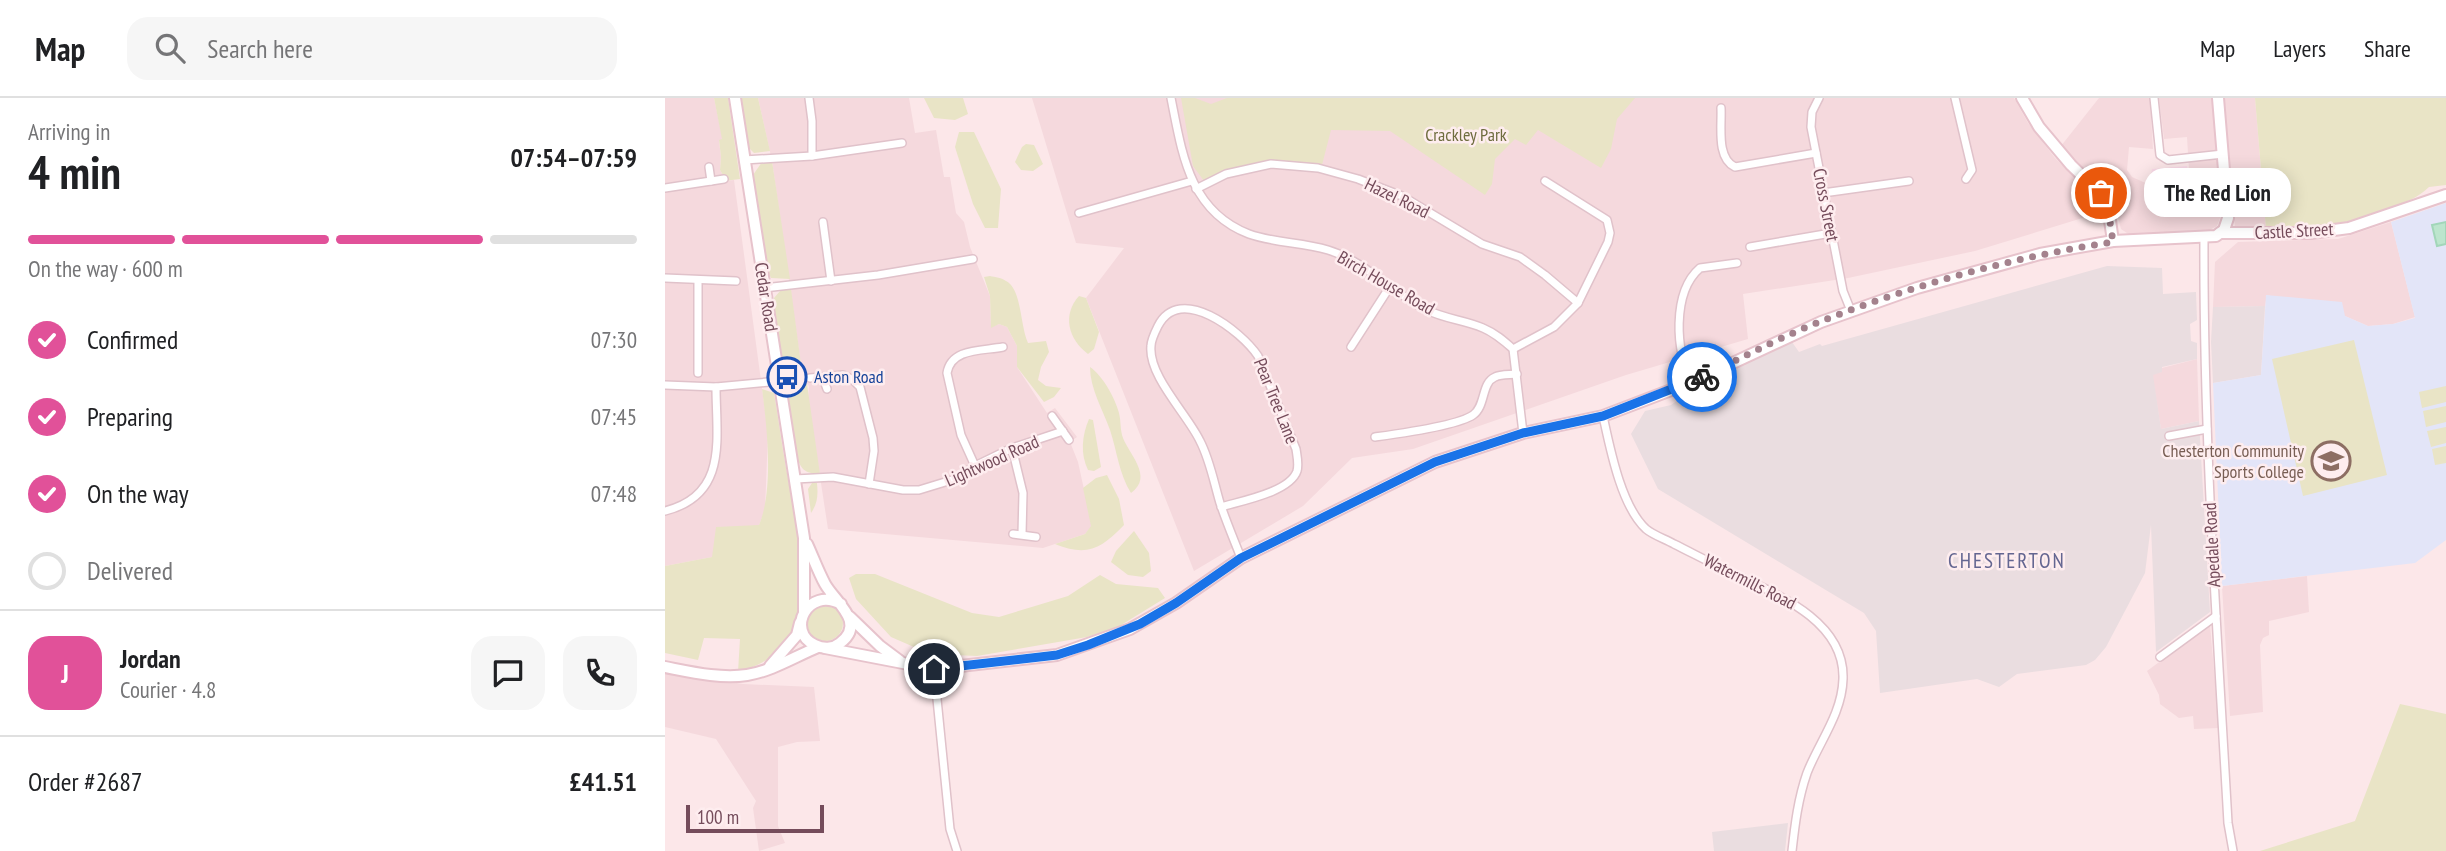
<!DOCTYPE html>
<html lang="en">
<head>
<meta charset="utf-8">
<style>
  body { margin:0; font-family:"PT Sans Narrow",sans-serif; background:#f6f6f6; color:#202124; height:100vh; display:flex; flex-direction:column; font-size:26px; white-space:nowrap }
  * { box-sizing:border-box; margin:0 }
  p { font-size:23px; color:#757577 }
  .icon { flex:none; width:38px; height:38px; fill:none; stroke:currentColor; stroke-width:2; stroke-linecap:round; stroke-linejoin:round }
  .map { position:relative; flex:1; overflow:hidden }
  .drawer { display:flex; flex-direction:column; background:#fff; width:665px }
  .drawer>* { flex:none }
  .scale { position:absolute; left:21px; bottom:18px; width:138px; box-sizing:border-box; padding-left:7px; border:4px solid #754c5b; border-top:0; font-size:19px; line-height:24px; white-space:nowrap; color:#754c5b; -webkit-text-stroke:5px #feedef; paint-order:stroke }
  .pin { position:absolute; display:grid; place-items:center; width:60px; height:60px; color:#fff; margin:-30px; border:4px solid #fff; border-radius:50%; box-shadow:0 2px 7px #0007 }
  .courier { position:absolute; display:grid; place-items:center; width:70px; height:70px; margin:-35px; border:5px solid #1a73e8; border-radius:50%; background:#fff; color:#222; box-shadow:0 2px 9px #0007 }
  .bubble { position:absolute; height:49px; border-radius:21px; background:#fff; box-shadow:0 4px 18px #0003; font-size:23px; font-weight:800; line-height:49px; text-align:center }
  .head em { font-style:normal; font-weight:800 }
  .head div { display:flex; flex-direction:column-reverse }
  .head { display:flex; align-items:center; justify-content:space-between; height:119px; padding:0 28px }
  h1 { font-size:46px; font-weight:800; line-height:52px }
  .bar { display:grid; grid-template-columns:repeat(4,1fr); gap:10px 7px; align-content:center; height:84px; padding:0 28px }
  .bar i { height:9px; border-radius:5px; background:#e0e0e0 }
  .bar .current { background:#e15199 }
  .bar p { grid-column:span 4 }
  .line { display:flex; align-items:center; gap:18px; padding:0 28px; border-top:2px solid #e0e0e0 }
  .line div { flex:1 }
  .round { display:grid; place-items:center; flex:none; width:74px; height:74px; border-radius:21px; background:#f6f6f6 }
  ol { padding:0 28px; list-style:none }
  li { display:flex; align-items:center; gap:21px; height:77px }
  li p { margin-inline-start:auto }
  li .icon { padding:7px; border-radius:50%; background:#e15199; color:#fff; stroke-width:4 }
  li:last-child { color:#757577 }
  li i { width:38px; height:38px; border:4px solid #e0e0e0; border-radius:50% }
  header { display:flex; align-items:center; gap:42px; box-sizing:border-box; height:98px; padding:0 35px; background:#fff; border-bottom:2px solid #e0e0e0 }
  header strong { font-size:33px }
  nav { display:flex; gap:38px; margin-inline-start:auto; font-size:24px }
  .search { width:490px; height:63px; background:#f6f6f6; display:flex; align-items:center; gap:18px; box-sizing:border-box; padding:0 24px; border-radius:21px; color:#757577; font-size:26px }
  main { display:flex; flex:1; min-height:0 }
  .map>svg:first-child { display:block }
  .residential { fill:#f5d9dd }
  .commercial { fill:#fbdbe9 }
  .industrial { fill:#eadde0 }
  .education { fill:#e3e5f8 }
  .green { fill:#e9e4c6 }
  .water { fill:#bce5cd; stroke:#a2d6b9; stroke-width:2 }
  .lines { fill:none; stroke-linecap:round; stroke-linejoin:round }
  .street-casing { stroke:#e0c2ca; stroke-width:10 }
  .secondary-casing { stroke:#e7c3cc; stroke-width:14 }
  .street { stroke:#fff; stroke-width:7 }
  .secondary { stroke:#fff; stroke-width:10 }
  .done { stroke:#a4828d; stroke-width:7; stroke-dasharray:0 12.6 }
  .route { stroke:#1a73e8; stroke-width:9 }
  .labels { text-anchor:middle; stroke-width:5; stroke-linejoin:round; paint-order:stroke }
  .park-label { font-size:18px; fill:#6f6d3f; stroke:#feedef }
  .street-label { font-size:18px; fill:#754c5b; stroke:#feedef }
  .transit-label { font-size:18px; fill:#164399; stroke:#feedef; text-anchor:start }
  .education-label { font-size:18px; fill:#785e54; stroke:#feedef; text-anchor:end }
  .quarter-label { font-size:21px; letter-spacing:2px; fill:#646691; stroke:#feedef }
</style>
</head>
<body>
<header>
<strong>Map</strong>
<div class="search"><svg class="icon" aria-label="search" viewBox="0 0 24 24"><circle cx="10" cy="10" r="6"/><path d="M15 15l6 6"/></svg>Search here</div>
<nav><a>Map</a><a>Layers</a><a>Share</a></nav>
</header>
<main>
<section class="drawer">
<div class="head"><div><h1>4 min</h1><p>Arriving in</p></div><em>07:54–07:59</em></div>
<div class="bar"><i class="current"></i><i class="current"></i><i class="current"></i><i></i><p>On the way · 600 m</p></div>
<ol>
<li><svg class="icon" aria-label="check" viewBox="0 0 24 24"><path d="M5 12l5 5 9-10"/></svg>Confirmed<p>07:30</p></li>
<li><svg class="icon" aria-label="check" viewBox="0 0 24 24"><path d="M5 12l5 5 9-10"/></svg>Preparing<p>07:45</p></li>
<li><svg class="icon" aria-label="check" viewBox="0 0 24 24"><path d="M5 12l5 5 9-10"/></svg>On the way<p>07:48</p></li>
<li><i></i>Delivered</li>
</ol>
<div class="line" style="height:126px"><b class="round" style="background:#e15199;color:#fff">J</b><div><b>Jordan</b><p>Courier · 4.8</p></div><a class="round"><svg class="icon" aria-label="chat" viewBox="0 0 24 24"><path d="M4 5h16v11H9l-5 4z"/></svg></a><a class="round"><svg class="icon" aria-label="phone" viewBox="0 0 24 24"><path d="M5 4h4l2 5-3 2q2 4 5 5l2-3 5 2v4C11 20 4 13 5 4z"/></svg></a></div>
<div class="line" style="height:91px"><div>Order #2687</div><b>£41.51</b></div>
</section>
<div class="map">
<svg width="1781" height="753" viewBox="0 0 1781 753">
  <rect width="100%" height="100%" fill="#fce7e9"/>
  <g class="residential">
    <polygon points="0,0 49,0 58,42 54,43 56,59 55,72 58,77 59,83 69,82 103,335 100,412 94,427 47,459 0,468"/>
    <polygon points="93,0 244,0 250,35 271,32 279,79 285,79 291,115 299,124 305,149 325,198 326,229 334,226 342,229 352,248 352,269 382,315 390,310 412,339 405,344 413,364 427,428 420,436 378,450 163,431 143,300 144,288 138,281 107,63"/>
    <polygon points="367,0 1349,0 1363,25 1390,60 1435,105 1437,114 1310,153 1183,180 1078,196 1083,241 961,277 748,351 687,360 638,408 529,473 421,200 459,150 411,145"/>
    <polygon points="1434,0 1485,0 1488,51 1464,49 1462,72 1467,79 1485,87 1485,92 1523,106 1526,105 1522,39 1499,41 1494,0 1549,0 1558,112 1552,128 1539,135 1465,137 1456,131 1449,103 1441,91 1396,48"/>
    <polygon points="1557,0 1590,0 1601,131 1574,132 1570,129"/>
    <polygon points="1726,124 1750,219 1728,226 1703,228 1680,218 1602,197 1600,208 1548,209 1550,164 1573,144 1673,141"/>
    <polygon points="1532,261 1534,323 1496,331 1487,276 1496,274 1497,270"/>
    <polygon points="1642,478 1644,514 1604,523 1604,537 1598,540 1595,547 1598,614 1565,618 1557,488"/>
    <polygon points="1545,527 1554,630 1529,631 1528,618 1514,620 1495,606 1494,597 1482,573"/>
    <polygon points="0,574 78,586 149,589 155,643 132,644 113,649 113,728 120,745 94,753 88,710 91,703 51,641 0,629"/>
  </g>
  <polygon class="commercial" points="1522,68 1526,106 1484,92 1487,71"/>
  <g class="industrial">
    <polygon points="1442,168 1497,170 1498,196 1531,194 1532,222 1525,226 1526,243 1532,245 1532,261 1497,269 1497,274 1488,277 1496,331 1534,323 1545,514 1491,554 1486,427 1480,475 1441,549 1430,562 1421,567 1352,576 1334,589 1312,581 1215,595 1211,533 1199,515 993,391 966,336 980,313 1006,307 1035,287 1127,244 1134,254 1155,246 1157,248"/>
    <polygon points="1600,208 1596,277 1548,285 1546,244 1548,209"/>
    <polygon points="1123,725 1120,753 1049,753 1047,734"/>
  </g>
  <polygon class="education" points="1781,105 1781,442 1750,465 1557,488 1548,285 1596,277 1601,197 1677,204 1680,218 1703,228 1728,226 1750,220 1726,124"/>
  <g class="green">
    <polygon points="49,0 63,0 75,81 59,83 58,77 55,72 56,59 54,42 57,41"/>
    <polygon points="76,0 93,0 105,53 89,55 84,50"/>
    <polygon points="259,0 298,0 303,16 290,22 269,20"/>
    <path d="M516 0H530L546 6 562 0H970L952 21 946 51 936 70 873 32 861 47 850 41 830 61 827 86 820 97 725 33 666 32 657 67C616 63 577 64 539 83L528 68Z"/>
    <path d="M1590 0H1781V87L1764 89C1753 100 1740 104 1726 110 1680 128 1649 130 1601 131Z"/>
    <polygon points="294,34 309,34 336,91 333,130 320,130 308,106 290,49"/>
    <polygon points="361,46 369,47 378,66 368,73 356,72 350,64 357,49"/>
    <polygon points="107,63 125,181 106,180 103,174 88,77 97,64"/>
    <path d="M325 178C330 179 337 180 341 183 357 191 355 228 363 245L381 243 384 254 376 269 373 282 381 288 396 290 389 299 379 304 352 269V248L342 229 334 226 326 230 325 198 319 179Z"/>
    <path d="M126 191 138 281 142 286 155 376C139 375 136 372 131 356L108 208 109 200 116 192Z"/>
    <path d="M414 198 421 200 434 234 429 251 423 256C403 241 397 217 414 198Z"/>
    <polygon points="1689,242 1722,377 1638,398 1607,261"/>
    <path d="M425 269C438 278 450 300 454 315 456 322 455 330 457 337 462 355 490 378 466 395 454 376 452 353 445 332 438 312 425 291 425 269Z"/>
    <polygon points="1781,288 1781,304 1757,310 1754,294"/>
    <path d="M97 291 109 295C113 318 116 341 120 364 128 412 151 505 119 547 108 561 90 569 73 574L75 541 39 540 33 562 0 555V468L47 459 51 429 94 427C109 391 102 329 97 291Z"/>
    <polygon points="1781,308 1781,324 1761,329 1758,313"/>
    <path d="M424 321 428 322 436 369 429 373 423 372C415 356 417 337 424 321Z"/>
    <polygon points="1781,329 1781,345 1766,349 1762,333"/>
    <polygon points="1781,348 1781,365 1770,367 1767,351"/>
    <path d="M442 377 454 401 459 427C436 451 422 459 390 446L420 436 426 428 418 390 431 380Z"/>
    <path d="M147 385H152C153 396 153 405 146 415L143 391Z"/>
    <polygon points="469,433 484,455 486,473 478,479 463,477 446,464 451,453"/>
    <polygon points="191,476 210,476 307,515 334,519 403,498 435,477 451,486 493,490 500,500 453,529 422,539 312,558 265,556 226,539 191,501 184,480"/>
    <circle cx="160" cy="525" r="18"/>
    <polygon points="1735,606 1781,616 1781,753 1595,753 1690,723"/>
  </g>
  <polygon class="water" points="1781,124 1781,146 1772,148 1767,127"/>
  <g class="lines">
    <g class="street-casing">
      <g id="street">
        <polyline points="144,0 147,23 147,58"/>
        <path d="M506 0C517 55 524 113 584 136 609 145 637 144 663 152 700 163 727 195 762 212 780 221 800 222 818 230 830 235 839 243 848 251L858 335"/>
        <polyline points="1154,0 1147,14 1146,29 1178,193 1186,213"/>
        <polyline points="1290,0 1307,72 1301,81"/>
        <polyline points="1489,0 1495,57 1503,62 1558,56"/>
        <path d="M1056 10C1057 28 1051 60 1070 69L1151 55"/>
        <polyline points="79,62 147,58 237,45"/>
        <polyline points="44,69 46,83"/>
        <polyline points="0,90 59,81"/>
        <polyline points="531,91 561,76 606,66 653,70 693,81 737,98 817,146 855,159 880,177 913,205"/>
        <polyline points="1158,95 1244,83"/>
        <polyline points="414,115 527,83"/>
        <polyline points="158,124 166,183"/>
        <path d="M1539 140C1538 335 1552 530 1563 725L1568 753"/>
        <polyline points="1085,149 1166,135"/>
        <polyline points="0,180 71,183"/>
        <polyline points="33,182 33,275"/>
        <polyline points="99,190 213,177 308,161"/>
        <polyline points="686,249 724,190"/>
        <polyline points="848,251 889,229 913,205 943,144 945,135 942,122 880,83"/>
        <polyline points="145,280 178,277 188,282 195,289 208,340 209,353 204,386"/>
        <polyline points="158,280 162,291"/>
        <path d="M1027 284C1010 255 1007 194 1035 170L1072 165"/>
        <polyline points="0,287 51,289 114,283"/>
        <polyline points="387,318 404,342"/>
        <path d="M938 318C945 350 956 408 981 431 988 437 1000 441 1009 446 1029 456 1050 467 1071 477 1114 497 1180 524 1178 581 1177 616 1154 644 1142 675 1133 701 1130 726 1127 753"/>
        <polyline points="1504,338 1542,331"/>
        <path d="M710 339C732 336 792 328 808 317 821 308 816 285 830 279 836 276 845 277 852 276"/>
        <polyline points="347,350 358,395 357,436"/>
        <path d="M310 368 296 337 282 275C286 250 317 253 338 249"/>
        <polyline points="130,381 168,379 238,392 254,392 290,381 310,368 347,350 398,333"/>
        <path d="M556 409C576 403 625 394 632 373 634 366 632 358 631 351L593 258C576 233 515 185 493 228 490 234 486 242 486 248 483 278 523 317 535 343 545 362 549 385 555 405 561 423 569 442 576 460"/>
        <path d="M0 413C64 397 51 340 51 289"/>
        <polyline points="348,436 371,439"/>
        <polyline points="1495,559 1551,518"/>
        <polyline points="269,571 285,731 292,753"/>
      </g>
    </g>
    <g class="secondary-casing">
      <g id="secondary">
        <polyline points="70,0 139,440 139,514"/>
        <polyline points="1357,0 1374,29 1406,67 1442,102 1448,143"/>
        <polyline points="1555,135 1646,135 1684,130 1781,97"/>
        <path d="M142 446C148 459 153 473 160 486 170 504 202 525 175 545 168 551 158 551 150 547 120 533 143 488 176 506"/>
        <polyline points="185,519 215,548 235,563"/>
        <polyline points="160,550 269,571 392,557 465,531 511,505 576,460 770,364 858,335 938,318 1027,284 1156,224 1252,190 1375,156 1448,143 1551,138 1559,132 1563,120 1553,0"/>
        <polyline points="105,568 132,537 135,525"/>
        <path d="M0 569C26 574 55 581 82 577 107 573 129 559 153 549"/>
      </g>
    </g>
    <use href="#street" class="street"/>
    <use href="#secondary" class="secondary"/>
  </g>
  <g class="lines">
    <path class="done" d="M1037 279C1076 260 1114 240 1154 224 1248 187 1348 159 1448 144L1442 103 1436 95"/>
    <polyline class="route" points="269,571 392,557 423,547 475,526 511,505 576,460 770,364 858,335 938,318 1037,279"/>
  </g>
  <defs>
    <g id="bus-ring" transform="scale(2.0125)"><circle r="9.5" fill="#feedef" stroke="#1a4fb4" stroke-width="1.5"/><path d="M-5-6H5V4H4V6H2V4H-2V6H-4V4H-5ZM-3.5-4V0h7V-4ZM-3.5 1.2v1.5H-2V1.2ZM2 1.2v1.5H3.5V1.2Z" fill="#1a4fb4"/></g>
    <g id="school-ring" transform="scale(2.0125)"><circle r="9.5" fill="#feedef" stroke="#8d6e63" stroke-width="1.5"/><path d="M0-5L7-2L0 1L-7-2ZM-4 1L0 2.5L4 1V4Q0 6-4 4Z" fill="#8d6e63"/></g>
  </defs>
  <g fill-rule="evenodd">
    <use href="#bus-ring" x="122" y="279"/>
    <use href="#school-ring" x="1666" y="363"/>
  </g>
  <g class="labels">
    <g class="park-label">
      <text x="801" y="43">Crackley Park</text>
    </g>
    <g class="street-label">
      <text transform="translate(732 100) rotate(26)" y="6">Hazel Road</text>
      <text transform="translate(1161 107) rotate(79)" y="6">Cross Street</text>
      <text transform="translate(1629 133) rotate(-3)" y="6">Castle Street</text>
      <text transform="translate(721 185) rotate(30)" y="6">Birch House Road</text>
      <text transform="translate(101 199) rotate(81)" y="6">Cedar Road</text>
      <text transform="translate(611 303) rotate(68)" y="6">Pear Tree Lane</text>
      <text transform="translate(327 363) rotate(-24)" y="6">Lightwood Road</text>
      <text transform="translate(1547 447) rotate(-93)" y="6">Apedale Road</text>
      <text transform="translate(1085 484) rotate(27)" y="6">Watermills Road</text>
    </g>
    <g class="transit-label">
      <text x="149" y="285">Aston Road</text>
    </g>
    <g class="education-label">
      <text x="1639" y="359">Chesterton Community<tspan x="1639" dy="21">Sports College</tspan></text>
    </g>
    <g class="quarter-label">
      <text x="1342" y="470">CHESTERTON</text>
    </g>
  </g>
</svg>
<div class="scale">100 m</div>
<div class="pin" style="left:1436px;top:95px;background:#ea580c"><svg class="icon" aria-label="bag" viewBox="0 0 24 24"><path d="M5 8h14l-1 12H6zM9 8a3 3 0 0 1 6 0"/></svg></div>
<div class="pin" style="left:269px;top:571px;background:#1f2937"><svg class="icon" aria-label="home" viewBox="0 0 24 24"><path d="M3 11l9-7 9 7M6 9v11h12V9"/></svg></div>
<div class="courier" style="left:1037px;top:279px"><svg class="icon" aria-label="bike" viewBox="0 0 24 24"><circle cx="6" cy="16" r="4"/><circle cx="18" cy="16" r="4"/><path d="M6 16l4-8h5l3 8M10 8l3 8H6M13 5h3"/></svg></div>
<div class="bubble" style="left:1479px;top:70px;width:147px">The Red Lion</div>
</div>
</main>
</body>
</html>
